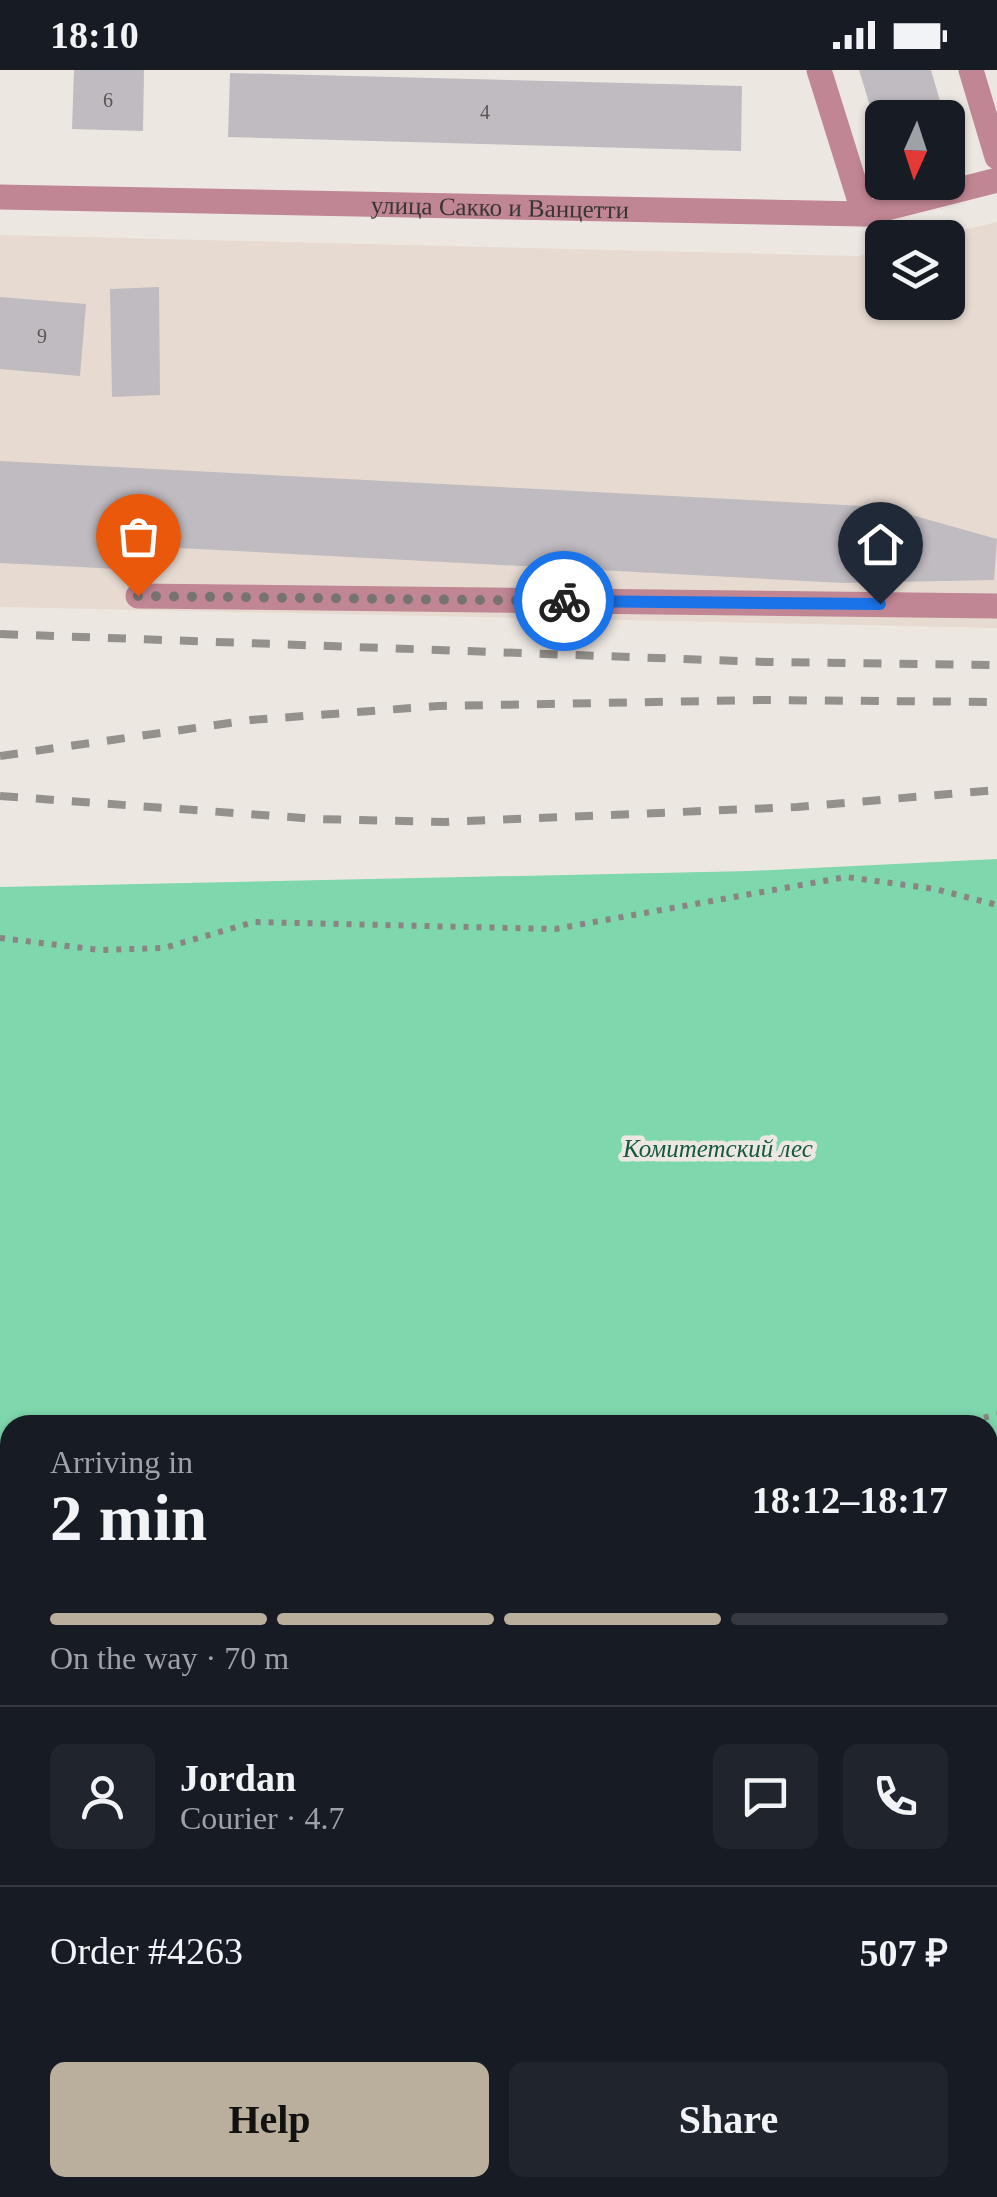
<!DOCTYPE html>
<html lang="en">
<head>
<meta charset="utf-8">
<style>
  body { margin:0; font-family:"Times New Roman",serif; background:#20242c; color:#f1f3f6; height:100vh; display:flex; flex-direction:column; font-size:38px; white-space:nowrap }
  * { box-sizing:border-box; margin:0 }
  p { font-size:32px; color:#9ea1a6 }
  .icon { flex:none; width:55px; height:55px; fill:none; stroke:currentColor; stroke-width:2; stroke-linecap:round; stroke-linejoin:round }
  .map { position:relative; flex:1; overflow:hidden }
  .sheet { position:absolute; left:0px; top:1345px; width:998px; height:782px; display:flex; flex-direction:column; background:#171b24; border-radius:30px 30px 0 0; box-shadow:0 2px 8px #0004 }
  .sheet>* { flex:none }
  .needle { width:65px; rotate:183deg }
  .buttons { position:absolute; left:865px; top:30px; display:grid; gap:20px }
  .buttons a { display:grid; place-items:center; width:100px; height:100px; border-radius:15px; background:#171b24; box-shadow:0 2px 8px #0004; font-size:50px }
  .pin { position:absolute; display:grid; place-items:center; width:85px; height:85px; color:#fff; margin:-102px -42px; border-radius:50% 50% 50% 0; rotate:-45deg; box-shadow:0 0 10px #0007 }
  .pin .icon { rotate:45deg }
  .courier { position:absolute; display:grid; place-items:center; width:100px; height:100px; margin:-50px; border:8px solid #1a73e8; border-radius:50%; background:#fff; color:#222; box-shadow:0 2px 12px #0007 }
  .overview em { font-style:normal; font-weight:800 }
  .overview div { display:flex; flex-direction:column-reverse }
  .overview { display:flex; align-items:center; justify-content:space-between; height:170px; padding:0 50px }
  h1 { font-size:65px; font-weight:800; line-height:75px }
  .bar { display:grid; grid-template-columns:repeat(4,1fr); gap:15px 10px; align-content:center; height:120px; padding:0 50px }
  .bar i { height:12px; border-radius:8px; background:#363941 }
  .bar .current { background:#baae9c }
  .bar p { grid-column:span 4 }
  .line { display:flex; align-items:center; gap:25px; padding:0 50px; border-top:2px solid #363941 }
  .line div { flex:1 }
  .round { display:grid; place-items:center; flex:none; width:105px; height:105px; border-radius:15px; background:#20242c }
  .primary-button { display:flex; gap:20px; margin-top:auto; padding:20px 50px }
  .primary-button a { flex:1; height:115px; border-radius:15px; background:#baae9c; color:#111; font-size:40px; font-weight:800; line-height:115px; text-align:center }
  .primary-button a+a { background:#20242c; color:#f1f3f6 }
  .status { display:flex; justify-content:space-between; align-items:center; height:70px; padding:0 50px; background:#171b24; direction:ltr }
  .status svg { height:28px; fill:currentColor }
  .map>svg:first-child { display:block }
  .built { fill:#e7dbd1 }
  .green { fill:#7fd7ad }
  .building { fill:#bfbbc1 }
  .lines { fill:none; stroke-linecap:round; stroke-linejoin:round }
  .path { stroke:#8a8582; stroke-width:6; stroke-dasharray:5 8; stroke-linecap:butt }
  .minor { stroke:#c18693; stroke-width:25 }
  .rail { stroke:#94908c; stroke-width:8; stroke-dasharray:18 18; stroke-linecap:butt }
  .done { stroke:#777370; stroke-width:10; stroke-dasharray:0 18 }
  .route { stroke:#1a73e8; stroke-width:12 }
  .labels { text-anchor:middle; stroke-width:9; stroke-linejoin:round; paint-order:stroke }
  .number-label { font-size:20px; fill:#5a5656 }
  .street-label { font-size:25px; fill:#383533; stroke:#ede7e2 }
  .park-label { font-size:25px; font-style:italic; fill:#14593e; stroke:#ede7e2 }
</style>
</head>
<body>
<div class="status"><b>18:10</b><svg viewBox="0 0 49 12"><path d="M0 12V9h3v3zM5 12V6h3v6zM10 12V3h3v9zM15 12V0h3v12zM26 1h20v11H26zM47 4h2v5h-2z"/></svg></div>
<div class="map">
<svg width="997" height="2127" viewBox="0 0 997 2127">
  <rect width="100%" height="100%" fill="#ede7e2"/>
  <g class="built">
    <polygon points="997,152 997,558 0,537 0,165 858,186 882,180 882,232 948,232 948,168 934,167"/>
    <polygon points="540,2118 952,2118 953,2127 540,2127"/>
  </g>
  <polygon class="green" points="997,789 997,1618 988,1616 988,1355 10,1355 10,1908 0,1907 0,817 750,801"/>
  <g class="building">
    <polygon points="74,0 144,0 143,61 72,59"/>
    <polygon points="859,0 931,0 945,48 882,48 882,75"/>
    <polygon points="230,3 742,16 741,81 228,67"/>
    <polygon points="159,217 160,325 112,327 110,219"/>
    <polygon points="0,227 86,234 80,306 0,299"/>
    <polygon points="0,391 883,437 997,469 994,510 844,513 140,476 140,500 0,493"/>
    <polygon points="2,2026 10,2026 10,2118 77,2118 76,2127 0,2127"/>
  </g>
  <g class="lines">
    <g class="path">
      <polyline points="0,868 100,880 164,878 254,852 555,859 846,807 935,819 997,835"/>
      <polyline points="959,1355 997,1344"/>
      <polyline points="988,1534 997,1538"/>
      <polyline points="0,1558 10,1558"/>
    </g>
    <g class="minor">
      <polyline points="819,0 864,144"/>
      <polyline points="971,0 997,87"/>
      <path id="s1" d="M0 127 864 144 997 110"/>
      <polyline points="138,526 997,536"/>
      <polyline points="988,1654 997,1655"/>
      <polyline points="988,1778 997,1778"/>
      <polyline points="988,1977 997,1996"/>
      <polyline points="0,2014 10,2009"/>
      <polyline points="170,2127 240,2126 323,2121 336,2118"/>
    </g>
    <g class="rail">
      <polyline points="0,564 766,592 997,595"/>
      <polyline points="0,686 251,650 438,636 760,630 997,632"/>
      <polyline points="0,726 317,749 446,752 797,737 997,720"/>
    </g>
  </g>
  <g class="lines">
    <polyline class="done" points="138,526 564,531"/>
    <polyline class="route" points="564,531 880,534"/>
  </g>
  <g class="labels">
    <g class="number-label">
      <text x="108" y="37">6</text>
      <text x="485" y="49">4</text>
      <text x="42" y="273">9</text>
    </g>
    <g class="street-label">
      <text dy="9" stroke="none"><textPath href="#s1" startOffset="500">улица Сакко и Ванцетти</textPath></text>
    </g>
    <g class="park-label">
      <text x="718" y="1087">Комитетский лес</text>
    </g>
  </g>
</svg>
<div class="buttons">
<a><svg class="needle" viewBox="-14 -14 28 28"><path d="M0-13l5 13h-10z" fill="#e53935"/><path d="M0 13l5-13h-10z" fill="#9ea1a6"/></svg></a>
<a><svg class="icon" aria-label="layers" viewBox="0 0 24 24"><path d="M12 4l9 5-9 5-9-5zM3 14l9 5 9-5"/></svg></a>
</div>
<div class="pin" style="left:138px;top:526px;background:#ea580c"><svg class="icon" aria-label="bag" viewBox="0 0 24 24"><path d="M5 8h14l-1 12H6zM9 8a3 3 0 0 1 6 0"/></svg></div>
<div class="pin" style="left:880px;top:534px;background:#1f2937"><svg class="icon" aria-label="home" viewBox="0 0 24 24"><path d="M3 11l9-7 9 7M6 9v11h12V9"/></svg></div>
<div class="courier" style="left:564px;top:531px"><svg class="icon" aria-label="bike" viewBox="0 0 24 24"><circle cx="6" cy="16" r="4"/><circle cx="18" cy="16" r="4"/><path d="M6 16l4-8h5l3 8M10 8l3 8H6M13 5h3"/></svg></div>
<section class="sheet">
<div class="overview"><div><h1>2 min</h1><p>Arriving in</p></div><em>18:12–18:17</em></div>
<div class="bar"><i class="current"></i><i class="current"></i><i class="current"></i><i></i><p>On the way · 70 m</p></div>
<div class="line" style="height:180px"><a class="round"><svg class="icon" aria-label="person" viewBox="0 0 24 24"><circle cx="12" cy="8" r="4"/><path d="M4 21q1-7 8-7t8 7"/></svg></a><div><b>Jordan</b><p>Courier · 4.7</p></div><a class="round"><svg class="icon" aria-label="chat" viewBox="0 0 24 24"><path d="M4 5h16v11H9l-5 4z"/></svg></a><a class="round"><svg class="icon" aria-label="phone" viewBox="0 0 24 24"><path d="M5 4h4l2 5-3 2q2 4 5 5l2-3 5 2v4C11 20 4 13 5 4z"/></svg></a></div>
<div class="line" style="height:130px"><div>Order #4263</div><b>507 ₽</b></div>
<div class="primary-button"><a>Help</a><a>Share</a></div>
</section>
</div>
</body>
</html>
